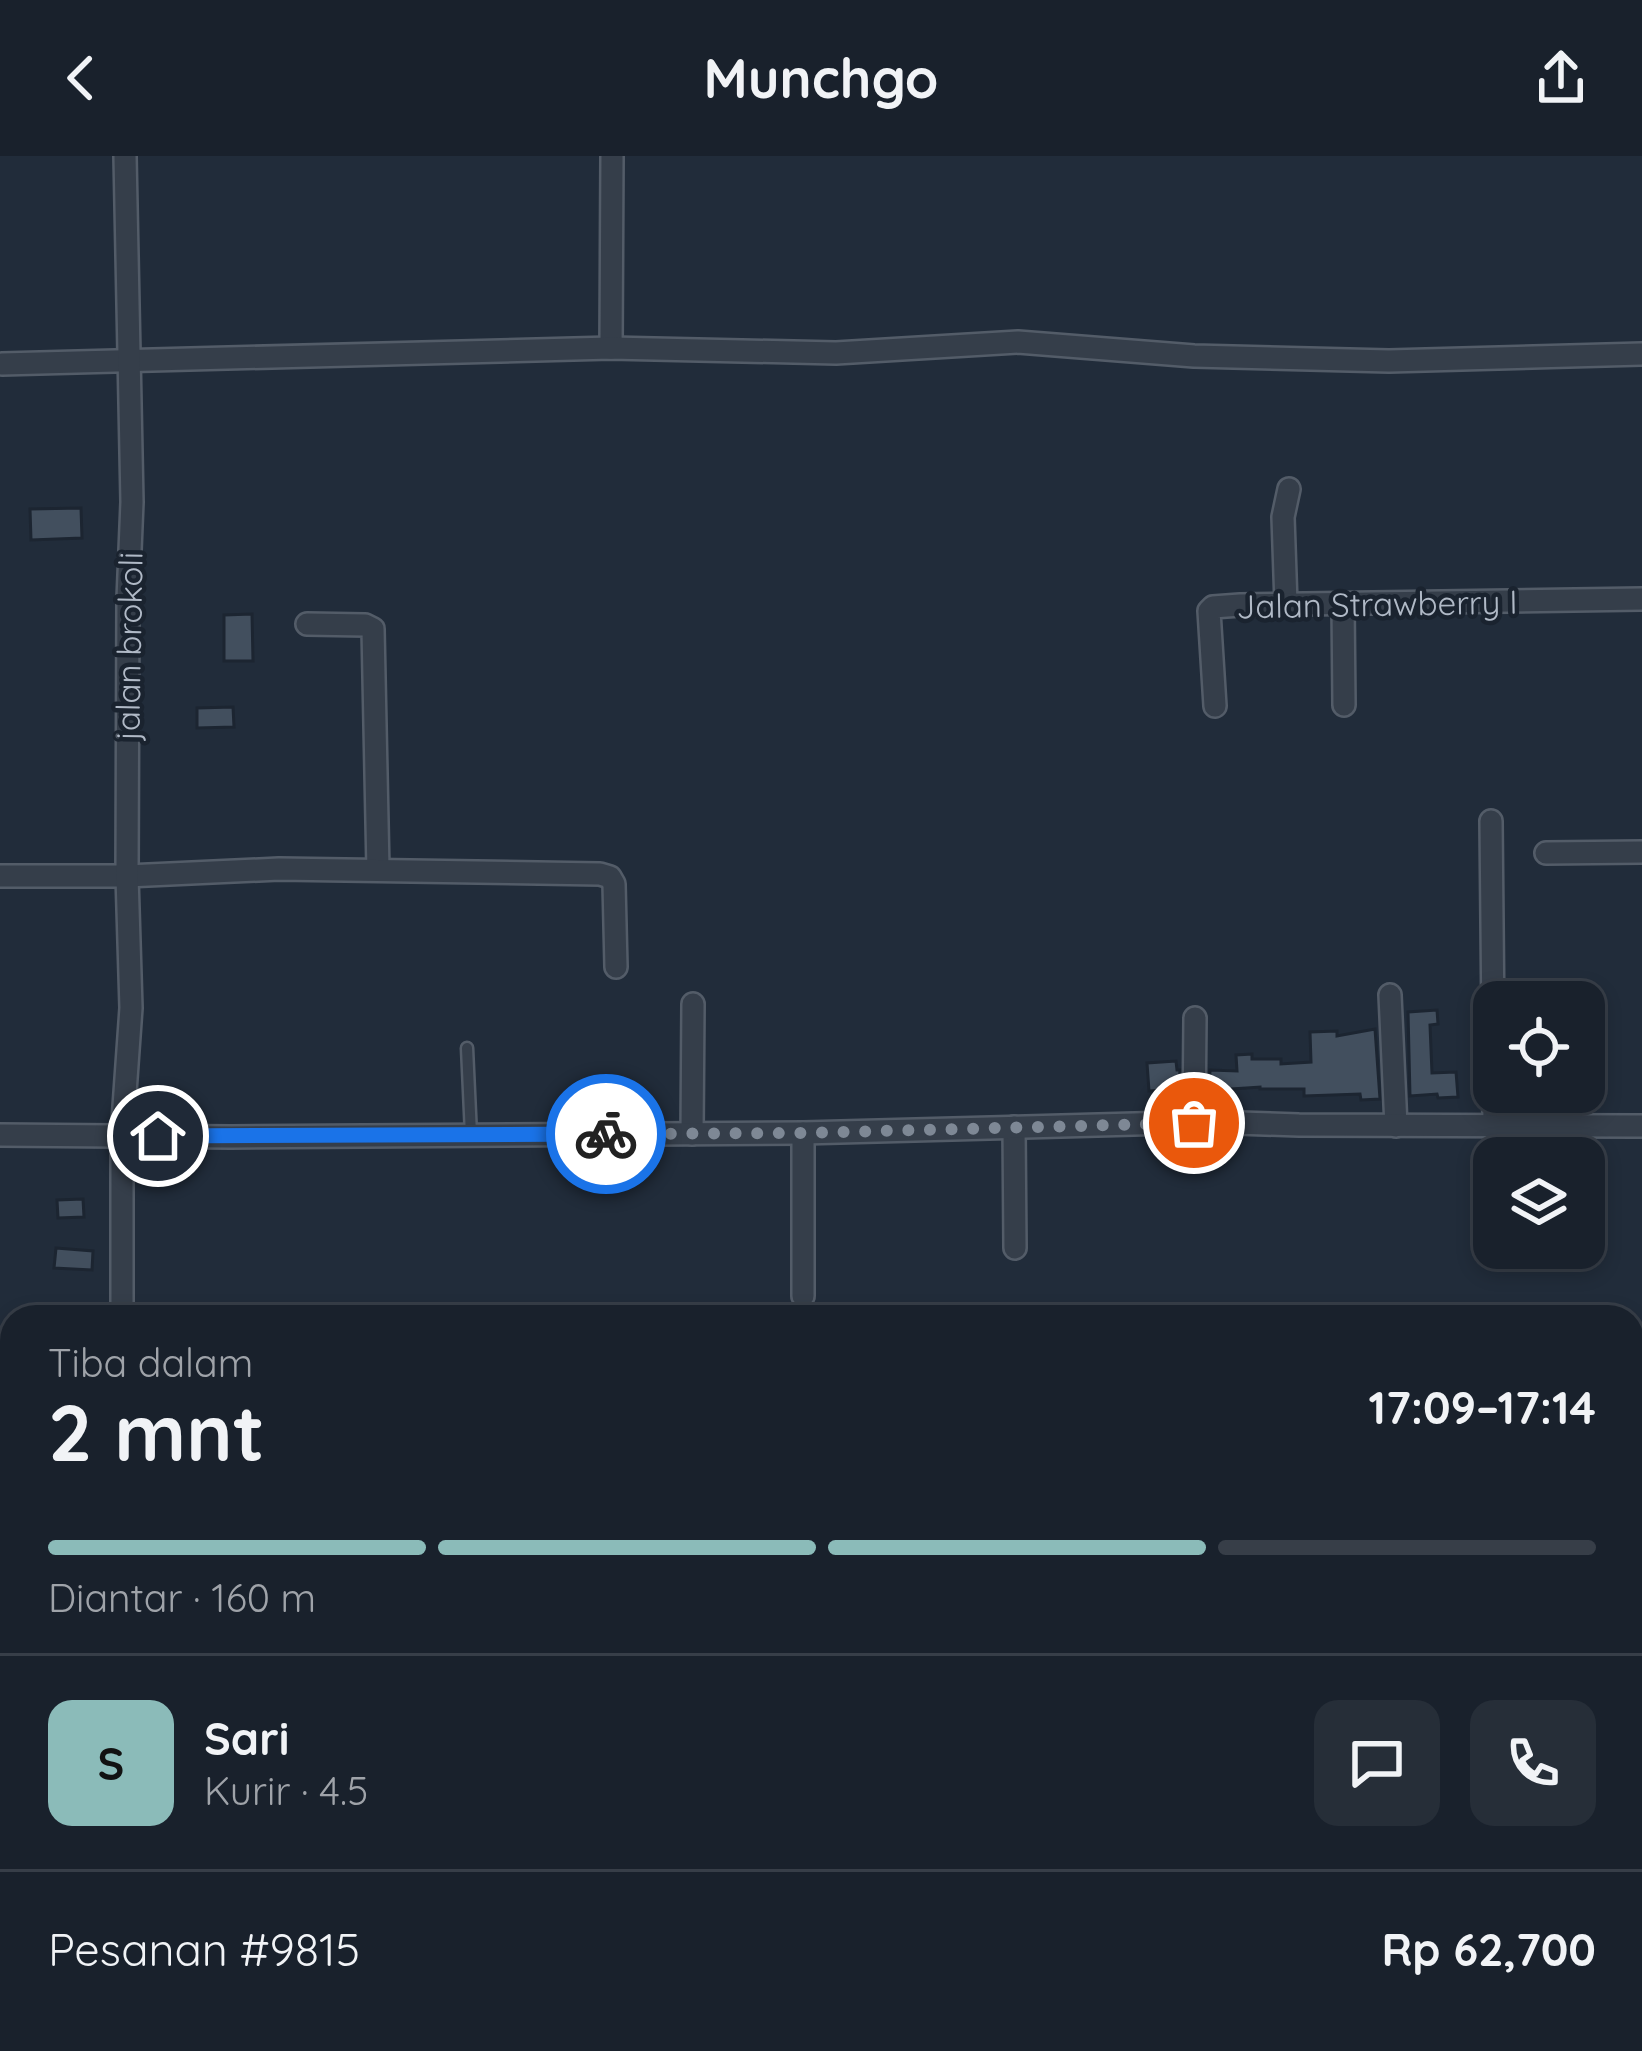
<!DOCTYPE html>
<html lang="id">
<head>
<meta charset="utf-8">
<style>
  body { margin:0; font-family:Quicksand,sans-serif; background:#262e38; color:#f1f3f6; height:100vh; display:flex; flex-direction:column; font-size:45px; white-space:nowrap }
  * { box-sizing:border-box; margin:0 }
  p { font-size:39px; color:#9fa3a9 }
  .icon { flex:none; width:66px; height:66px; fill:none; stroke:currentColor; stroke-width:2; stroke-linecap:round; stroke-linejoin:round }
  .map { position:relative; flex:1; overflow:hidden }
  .details { position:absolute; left:0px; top:1149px; width:1644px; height:747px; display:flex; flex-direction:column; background:#19212c; border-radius:36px 36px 0 0; box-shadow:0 6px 18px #0003,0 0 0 3px #373e48 }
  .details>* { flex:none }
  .buttons { position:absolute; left:1473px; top:825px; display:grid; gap:24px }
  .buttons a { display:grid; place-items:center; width:132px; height:132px; border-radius:24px; background:#19212c; box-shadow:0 6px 18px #0003,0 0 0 3px #373e48; font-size:60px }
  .pin { position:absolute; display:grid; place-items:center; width:102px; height:102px; color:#fff; margin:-51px; border:6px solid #fff; border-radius:50%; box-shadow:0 3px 12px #0007 }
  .courier { position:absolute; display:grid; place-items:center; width:120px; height:120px; margin:-60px; border:9px solid #1a73e8; border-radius:50%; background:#fff; color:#222; box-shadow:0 3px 15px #0007 }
  .overview em { font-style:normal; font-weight:700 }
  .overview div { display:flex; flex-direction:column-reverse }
  .overview { display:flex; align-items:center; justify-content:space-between; height:204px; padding:0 48px }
  h1 { font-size:78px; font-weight:700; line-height:90px }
  .bar { display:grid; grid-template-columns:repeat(4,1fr); gap:18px 12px; align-content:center; height:144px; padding:0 48px }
  .bar i { height:15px; border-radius:9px; background:#373e48 }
  .bar .selected { background:#8bbbb9 }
  .bar p { grid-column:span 4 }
  .line { display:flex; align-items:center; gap:30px; padding:0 48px; border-top:3px solid #373e48 }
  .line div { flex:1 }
  .round { display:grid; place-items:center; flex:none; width:126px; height:126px; border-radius:24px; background:#262e38 }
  header { display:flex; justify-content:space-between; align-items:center; height:156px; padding:0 48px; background:#19212c; font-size:54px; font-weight:700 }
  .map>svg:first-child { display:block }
  .building { fill:#424f5e; stroke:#1c2531; stroke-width:3 }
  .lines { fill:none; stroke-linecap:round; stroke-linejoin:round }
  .lane-casing { stroke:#535c68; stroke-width:15 }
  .street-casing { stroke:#535c68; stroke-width:26 }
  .lane { stroke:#353e4a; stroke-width:10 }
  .street { stroke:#353e4a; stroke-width:21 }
  .done { stroke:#7e8895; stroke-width:12; stroke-dasharray:0 21.6 }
  .route { stroke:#1a73e8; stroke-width:15 }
  .labels { text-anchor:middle; stroke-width:9; stroke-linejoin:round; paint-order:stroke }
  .street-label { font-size:33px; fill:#b0b9c6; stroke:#1a232f }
</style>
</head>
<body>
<header><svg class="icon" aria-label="back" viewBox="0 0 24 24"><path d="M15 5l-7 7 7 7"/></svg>Munchgo<svg class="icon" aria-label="share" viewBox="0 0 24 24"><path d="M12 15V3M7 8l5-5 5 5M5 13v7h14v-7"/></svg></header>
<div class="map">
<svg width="1642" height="1895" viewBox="0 0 1642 1895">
  <rect width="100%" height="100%" fill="#212c3a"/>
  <g class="building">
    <polygon points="81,352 82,382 31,384 30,353"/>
    <polygon points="252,458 253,505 224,505 224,459"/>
    <polygon points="233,551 234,571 197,572 197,552"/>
    <polygon points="1437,854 1438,868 1430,869 1432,917 1456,916 1458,941 1438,942 1437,938 1410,940 1408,856"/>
    <polygon points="1375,873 1380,943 1361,944 1360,938 1304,940 1304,933 1260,933 1260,931 1232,933 1231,936 1209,936 1210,914 1237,915 1236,899 1252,898 1252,903 1281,903 1281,908 1311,906 1310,876 1337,875 1337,880"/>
    <polygon points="1176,905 1177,914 1180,914 1179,933 1149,935 1147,907"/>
    <polygon points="83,1043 84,1061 58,1062 57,1044"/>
    <polygon points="56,1092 93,1095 92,1114 54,1112"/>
  </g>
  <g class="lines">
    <g class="lane-casing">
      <polyline id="lane" points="467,892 471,979"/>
    </g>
    <g class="street-casing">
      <g id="street">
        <polyline points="611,192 612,0"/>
        <polyline points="2,208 611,192 836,197 1018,186 1194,200 1389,205 1642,198"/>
        <polyline points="1286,448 1283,361 1289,333"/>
        <polyline points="1343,448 1344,549"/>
        <polyline points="307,468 365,469 373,473 378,714"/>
        <polyline points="1215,550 1209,455 1213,451 1240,449 1642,443"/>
        <polyline points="1491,665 1494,969"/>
        <polyline points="1546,697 1642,696"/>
        <polyline points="0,720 127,720 279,713 600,718 610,721 614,728 616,811"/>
        <polyline points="1390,839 1396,970"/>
        <polyline points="1194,967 1195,862"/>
        <polyline points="1014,971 1015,1092"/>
        <polyline points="692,978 693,848"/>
        <polyline points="0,979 231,981 803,977 1207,966 1299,969 1642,970"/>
        <polyline points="803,1140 803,977"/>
        <polyline points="122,1161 122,979 131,852 127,720 128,443 132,346 125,0"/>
        <polyline points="0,1281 12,1280"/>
        <polyline points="0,1660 12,1658"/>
        <polyline points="1632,1774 1642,1774"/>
        <polyline points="358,1884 358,1895"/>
        <polyline points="116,1888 230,1885"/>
        <polyline points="1389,1894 1587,1886 1642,1888"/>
        <polyline points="1168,1895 1168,1884"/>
        <polyline points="1299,1895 1299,1884"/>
      </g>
    </g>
    <use href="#lane" class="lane"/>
    <use href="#street" class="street"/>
  </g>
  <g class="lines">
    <polyline class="done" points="606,978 803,977 1194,967"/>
    <polyline class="route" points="158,980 606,978"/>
  </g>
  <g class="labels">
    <g class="street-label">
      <text transform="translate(1377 448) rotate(-1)" y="12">Jalan Strawberry I</text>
      <text transform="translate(129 490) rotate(-89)" y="12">jalan brokoli</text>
    </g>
  </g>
</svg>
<div class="buttons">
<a><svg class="icon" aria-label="locate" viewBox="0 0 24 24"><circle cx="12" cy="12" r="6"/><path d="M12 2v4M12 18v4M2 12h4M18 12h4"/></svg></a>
<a><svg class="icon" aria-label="layers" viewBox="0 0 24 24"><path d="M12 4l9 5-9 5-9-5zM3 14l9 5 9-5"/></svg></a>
</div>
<div class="pin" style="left:1194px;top:967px;background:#ea580c"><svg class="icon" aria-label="bag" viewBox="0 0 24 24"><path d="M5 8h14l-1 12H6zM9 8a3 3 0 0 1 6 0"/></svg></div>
<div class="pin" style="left:158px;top:980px;background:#1f2937"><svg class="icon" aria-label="home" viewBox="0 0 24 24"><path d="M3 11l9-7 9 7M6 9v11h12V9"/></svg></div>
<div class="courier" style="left:606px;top:978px"><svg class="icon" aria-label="bike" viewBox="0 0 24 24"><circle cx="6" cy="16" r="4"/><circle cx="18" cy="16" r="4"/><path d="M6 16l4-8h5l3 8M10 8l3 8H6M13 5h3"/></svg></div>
<section class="details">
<div class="overview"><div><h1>2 mnt</h1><p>Tiba dalam</p></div><em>17:09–17:14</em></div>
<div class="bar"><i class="selected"></i><i class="selected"></i><i class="selected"></i><i></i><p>Diantar · 160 m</p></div>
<div class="line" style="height:216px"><b class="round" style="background:#8bbbb9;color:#111">S</b><div><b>Sari</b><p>Kurir · 4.5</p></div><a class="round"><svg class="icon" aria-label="chat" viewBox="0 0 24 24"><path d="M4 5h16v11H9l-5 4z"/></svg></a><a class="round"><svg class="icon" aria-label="phone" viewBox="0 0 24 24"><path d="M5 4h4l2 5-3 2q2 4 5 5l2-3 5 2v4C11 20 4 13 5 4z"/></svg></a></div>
<div class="line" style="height:156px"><div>Pesanan #9815</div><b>Rp 62,700</b></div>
</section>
</div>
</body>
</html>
